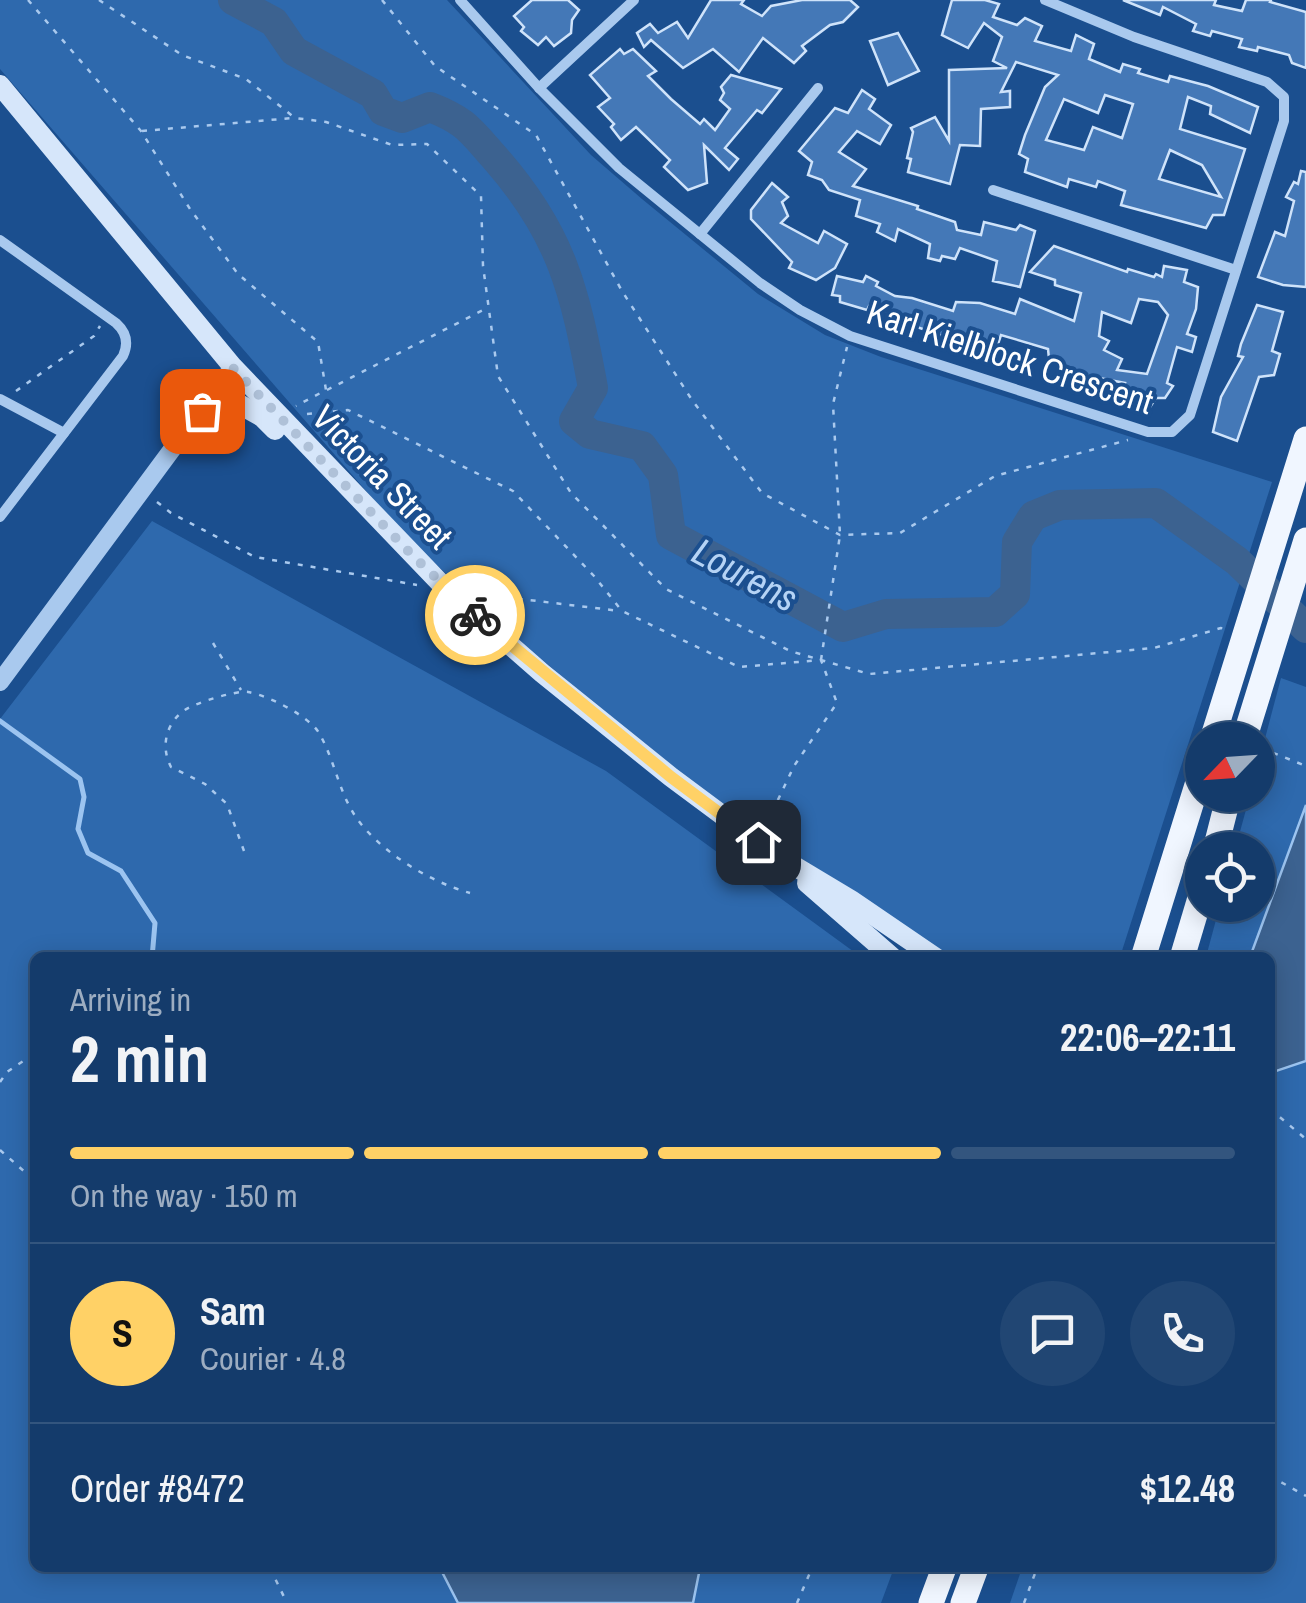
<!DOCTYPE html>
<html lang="en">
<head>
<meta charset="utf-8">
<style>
  body { margin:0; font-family:"Archivo Narrow",sans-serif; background:#214673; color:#f1f3f6; height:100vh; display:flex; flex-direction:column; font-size:38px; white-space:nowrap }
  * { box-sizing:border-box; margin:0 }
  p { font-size:32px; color:#9dadc1 }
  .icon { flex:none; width:55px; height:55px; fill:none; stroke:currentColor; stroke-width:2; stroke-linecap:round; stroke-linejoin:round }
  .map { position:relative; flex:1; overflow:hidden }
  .panel { position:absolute; left:30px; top:952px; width:1245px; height:620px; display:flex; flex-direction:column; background:#143b6b; border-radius:15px; box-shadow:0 5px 25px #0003,0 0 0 2px #33557e }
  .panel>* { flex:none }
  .needle { width:65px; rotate:245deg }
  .buttons { position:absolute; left:1185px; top:722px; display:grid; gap:20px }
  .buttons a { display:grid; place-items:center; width:90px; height:90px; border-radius:50%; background:#143b6b; box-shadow:0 5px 25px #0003,0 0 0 2px #33557e; font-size:50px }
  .pin { position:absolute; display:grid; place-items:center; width:85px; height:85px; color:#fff; margin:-42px; border-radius:20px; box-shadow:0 5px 15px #0006 }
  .courier { position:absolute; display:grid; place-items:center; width:100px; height:100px; margin:-50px; border:8px solid #ffd166; border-radius:50%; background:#fff; color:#222; box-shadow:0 2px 12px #0007 }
  .overview em { font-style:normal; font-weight:800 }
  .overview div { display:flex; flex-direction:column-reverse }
  .overview { display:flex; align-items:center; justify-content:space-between; height:170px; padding:0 40px }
  h1 { font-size:65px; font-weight:800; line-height:75px }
  .bar { display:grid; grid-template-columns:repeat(4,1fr); gap:15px 10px; align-content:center; height:120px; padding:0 40px }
  .bar i { height:12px; border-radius:8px; background:#33557e }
  .bar .selected { background:#ffd166 }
  .bar p { grid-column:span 4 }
  .line { display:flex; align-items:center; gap:25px; padding:0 40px; border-top:2px solid #33557e }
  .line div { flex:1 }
  .round { display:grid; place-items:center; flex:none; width:105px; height:105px; border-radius:52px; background:#214673 }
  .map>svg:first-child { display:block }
  .green { fill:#2e69ad }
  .water { fill:#3c6290; stroke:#9cc4f0; stroke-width:2.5 }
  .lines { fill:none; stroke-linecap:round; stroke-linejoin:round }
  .stream { stroke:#9cc4f0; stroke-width:5 }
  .river { stroke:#3c6290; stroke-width:30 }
  .building { fill:#4478b7; stroke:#cfe3fa; stroke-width:2.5; fill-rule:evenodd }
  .path { stroke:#a9c9ee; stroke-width:2.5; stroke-dasharray:5 8; stroke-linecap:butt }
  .minor { stroke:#a9c9ee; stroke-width:10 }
  .tertiary { stroke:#a9c9ee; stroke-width:18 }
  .secondary { stroke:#d6e6fa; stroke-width:20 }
  .primary { stroke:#f0f6ff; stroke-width:25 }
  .done { stroke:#afc1d8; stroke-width:10; stroke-dasharray:0 18 }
  .route { stroke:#ffd166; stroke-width:12 }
  .labels { text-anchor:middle; stroke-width:8; stroke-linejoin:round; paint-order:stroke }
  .street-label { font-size:35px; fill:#fff; stroke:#1b4f8f }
  .water-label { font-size:38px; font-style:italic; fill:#b5d3f5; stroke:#1b4f8f }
</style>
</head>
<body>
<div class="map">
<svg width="1306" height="1603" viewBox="0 0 1306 1603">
  <rect width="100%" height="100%" fill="#1b4f8f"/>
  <g class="green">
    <polygon points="0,0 447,0 591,155 642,199 758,294 825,335 881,357 1272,482 1120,957 951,957 831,883 659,758 496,621 400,530 0,69"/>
    <polygon points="152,521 606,771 861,957 35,958 35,1568 894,1568 881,1603 0,1603 0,719"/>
    <polygon points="1281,678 1306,687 1306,1603 1010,1603 1022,1568 1270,1568 1270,958 1206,957 1220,905 1258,905 1258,850 1235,850 1250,795 1258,795 1258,765"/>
  </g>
  <g class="water">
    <polygon points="1306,805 1306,1061 1270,1073 1270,958 1250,957"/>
    <polygon points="440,1568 700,1568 693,1603 458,1603"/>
  </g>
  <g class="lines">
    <polyline class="stream" points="0,721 80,779 84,797 78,829 88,853 121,871 155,923 152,958"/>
    <path class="river" d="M233 0 274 22 294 51 373 94 383 111 402 118 430 107C466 121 470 130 495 158 562 234 575 291 593 388L574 421 590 434 642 446 663 475 671 535 843 627 886 614 995 612 1015 594 1017 542 1033 516 1060 505 1156 503 1237 561 1306 628"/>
  </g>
  <g class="building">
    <polygon points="532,0 568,0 579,10 572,20 571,33 554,46 546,37 538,45 521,31 524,27 514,16"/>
    <polygon points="711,0 744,0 741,4 762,16 771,6 802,0 850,0 858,7 843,22 830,25 802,46 806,51 794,63 763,38 739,72 713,49 683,68 651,40 644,47 637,33 650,24 658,33 677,22 688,38"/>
    <path d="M952 0H985L999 4 993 17 1017 25 1025 18 1042 26 1035 41 1071 51 1076 35 1094 44 1089 59 1120 72 1123 64 1140 69 1138 73 1168 82 1170 76 1208 86 1258 107 1250 133 1210 114 1211 106 1188 97 1180 129 1245 149 1224 215H1213L1206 228 1121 205 1125 191 1098 181 1096 187 1069 179 1067 187 1025 172 1028 159 1019 154 1025 135 1045 87 1058 75 1016 62 1001 92 1010 91V107L981 109 980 146 960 145 950 184 908 172 911 159 907 158 913 132 911 128 935 117 949 141V70L1007 68 993 61 1002 37 984 23 968 48 942 35ZM1105 95 1133 104 1122 138 1093 127 1084 150 1046 140 1064 99 1098 113ZM1170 150 1202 165 1221 197 1159 179Z"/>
    <polygon points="1123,0 1216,0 1214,5 1242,11 1246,0 1271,0 1270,2 1306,12 1306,68 1292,63 1289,55 1258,47 1257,51 1239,47 1242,39 1212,31 1210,36 1193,31 1196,24 1163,7 1160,15"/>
    <polygon points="898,33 919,71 888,85 870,41"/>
    <polygon points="620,49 624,54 633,49 656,71 648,76 671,99 700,124 704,119 715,130 730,109 720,100 724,93 721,87 731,75 781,89 762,113 757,110 725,148 738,159 729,170 704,145 707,183 688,190 664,167 670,160 636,127 621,140 611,127 614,124 598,107 610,98 590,75"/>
    <polygon points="862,90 875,99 869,109 891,125 880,144 857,131 839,152 866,169 853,186 918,206 917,209 955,222 957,230 981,235 984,222 1016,230 1020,225 1035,231 1020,287 993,281 997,261 960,248 955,259 942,256 940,261 928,258 930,244 898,229 895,241 877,232 880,224 856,216 860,200 829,190 822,180 808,175 812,162 799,151 835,108 848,113"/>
    <polygon points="1301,171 1306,172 1306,287 1283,285 1258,277 1275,232 1285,236 1294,201 1286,197 1294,182 1298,184"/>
    <polygon points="772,183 788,197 782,202 788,216 781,223 818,243 824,231 847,244 835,268 816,280 789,268 792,262 751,219 751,210"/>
    <path d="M1054 246 1127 272 1128 269 1154 277 1156 274 1162 277 1164 266 1187 270 1184 282 1198 287 1196 309 1187 334 1196 337 1192 352 1177 347 1167 383 1173 386 1165 398H1156L1150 407 1119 401 1125 383 1089 376 1060 364 1049 359 1048 349 1001 335 997 347 985 344 981 349 908 324 910 318 869 306 867 310 840 302V296L832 295 837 276 863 282 866 276 878 282 876 286 895 296 912 298 953 311 956 302 980 303 1015 314 1020 299 1074 321 1081 293 1055 285V280L1030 272ZM1139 299 1158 302 1168 315 1147 374 1117 370 1122 359 1104 350 1109 341 1099 336 1102 312 1131 323Z"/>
    <polygon points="1257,305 1283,312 1272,351 1280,354 1274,375 1259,377 1237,441 1213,432 1221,397 1243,357 1238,356 1241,344"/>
  </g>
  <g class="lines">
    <g class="path">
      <polyline points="28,0 141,131 190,209 238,274 318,342 326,390 296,406"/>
      <polyline points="99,0 182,55 246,79 295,118 326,122 392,145 427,144 481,196 483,266 498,376 571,493 666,589 790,651 869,674 1154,648 1221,628 1224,630"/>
      <polyline points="382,0 435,66 536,135 622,291 692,400 762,493 840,535 900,533 995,476 1128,440"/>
      <polyline points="142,131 293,118"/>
      <polyline points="327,390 489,307"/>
      <polyline points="16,391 94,336 100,326"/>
      <polyline points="307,414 348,410 513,491 594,576 622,611 739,667 821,660 837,703 794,766 766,825"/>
      <polyline points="157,502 171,513 255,557 417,585"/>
      <polyline points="479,594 620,611"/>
      <polyline points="213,643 241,690"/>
      <polyline points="821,660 840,535 833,404 847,347"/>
      <polyline points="1261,748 1306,766"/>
      <path d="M244 851 227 804 205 784 171 767C161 748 165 726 182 712 191 704 236 690 248 692 267 695 309 716 319 733 336 762 339 797 361 824 387 856 431 882 470 893"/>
      <polyline points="0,1082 7,1072 35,1053"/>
      <polyline points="1270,1109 1306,1139"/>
      <polyline points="0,1150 35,1181"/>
      <polyline points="1270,1476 1306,1496"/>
      <polyline points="270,1568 287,1603"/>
      <polyline points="797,1603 812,1568"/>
      <polyline points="1024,1603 1037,1568"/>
    </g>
    <g class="minor">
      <polyline points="460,0 539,88 619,168 760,283 800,310 850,336 1148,432 1172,432 1190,415 1284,121 1284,97 1267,82 1134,37 1045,0"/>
      <polyline points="539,88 634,0"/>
      <polyline points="993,190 1236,270"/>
      <polyline points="700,234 818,88"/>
      <path d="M0 240 116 323C126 332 129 343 123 356L0 517"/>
      <polyline points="0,399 64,433"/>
    </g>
    <polyline class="tertiary" points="0,682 233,367"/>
    <g class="secondary">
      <polyline points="0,85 233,367 446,589 542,673 671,777 776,855 851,900 936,958"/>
      <polyline points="201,411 239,404 262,417 275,430"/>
      <polyline points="807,883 893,958"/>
    </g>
    <g class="primary">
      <polyline points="1212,740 1306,439"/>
      <polyline points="1244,740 1306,540"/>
      <polyline points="1215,850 1229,795"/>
      <polyline points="1143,958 1202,769"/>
      <polyline points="1182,958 1202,891"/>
      <polyline points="931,1603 944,1568"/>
      <polyline points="963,1603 976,1568"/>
    </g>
  </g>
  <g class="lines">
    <polyline class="done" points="202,411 233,368 412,555 475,615"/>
    <polyline class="route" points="475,615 671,777 758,842"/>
  </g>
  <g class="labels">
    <g class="street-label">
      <text transform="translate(1010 357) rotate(18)" y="12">Karl Kielblock Crescent</text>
      <text transform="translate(382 477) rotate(46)" y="12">Victoria Street</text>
    </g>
    <g class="water-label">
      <text transform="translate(745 575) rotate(28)" y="13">Lourens</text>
    </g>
  </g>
</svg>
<div class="buttons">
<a><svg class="needle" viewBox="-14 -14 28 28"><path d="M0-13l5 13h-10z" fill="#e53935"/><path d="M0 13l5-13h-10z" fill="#9dadc1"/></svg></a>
<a><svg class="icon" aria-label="locate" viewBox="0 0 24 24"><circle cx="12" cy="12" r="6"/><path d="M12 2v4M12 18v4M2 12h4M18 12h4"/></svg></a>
</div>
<div class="pin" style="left:202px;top:411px;background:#ea580c"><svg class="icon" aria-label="bag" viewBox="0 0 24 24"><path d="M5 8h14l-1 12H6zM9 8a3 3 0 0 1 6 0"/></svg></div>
<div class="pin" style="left:758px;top:842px;background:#1f2937"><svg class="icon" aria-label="home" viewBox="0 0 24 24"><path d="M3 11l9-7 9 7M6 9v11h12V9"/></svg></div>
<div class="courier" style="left:475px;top:615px"><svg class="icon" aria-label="bike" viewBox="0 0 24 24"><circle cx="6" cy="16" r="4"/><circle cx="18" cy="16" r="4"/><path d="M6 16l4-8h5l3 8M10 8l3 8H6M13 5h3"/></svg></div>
<section class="panel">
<div class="overview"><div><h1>2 min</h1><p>Arriving in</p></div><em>22:06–22:11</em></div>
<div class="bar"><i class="selected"></i><i class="selected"></i><i class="selected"></i><i></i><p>On the way · 150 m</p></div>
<div class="line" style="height:180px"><b class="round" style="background:#ffd166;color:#111">S</b><div><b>Sam</b><p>Courier · 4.8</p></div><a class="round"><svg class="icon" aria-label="chat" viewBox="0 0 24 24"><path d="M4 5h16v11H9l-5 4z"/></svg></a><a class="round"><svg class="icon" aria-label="phone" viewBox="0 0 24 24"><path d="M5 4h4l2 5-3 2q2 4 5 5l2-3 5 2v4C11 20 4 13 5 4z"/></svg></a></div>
<div class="line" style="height:130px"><div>Order #8472</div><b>$12.48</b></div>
</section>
</div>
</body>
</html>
